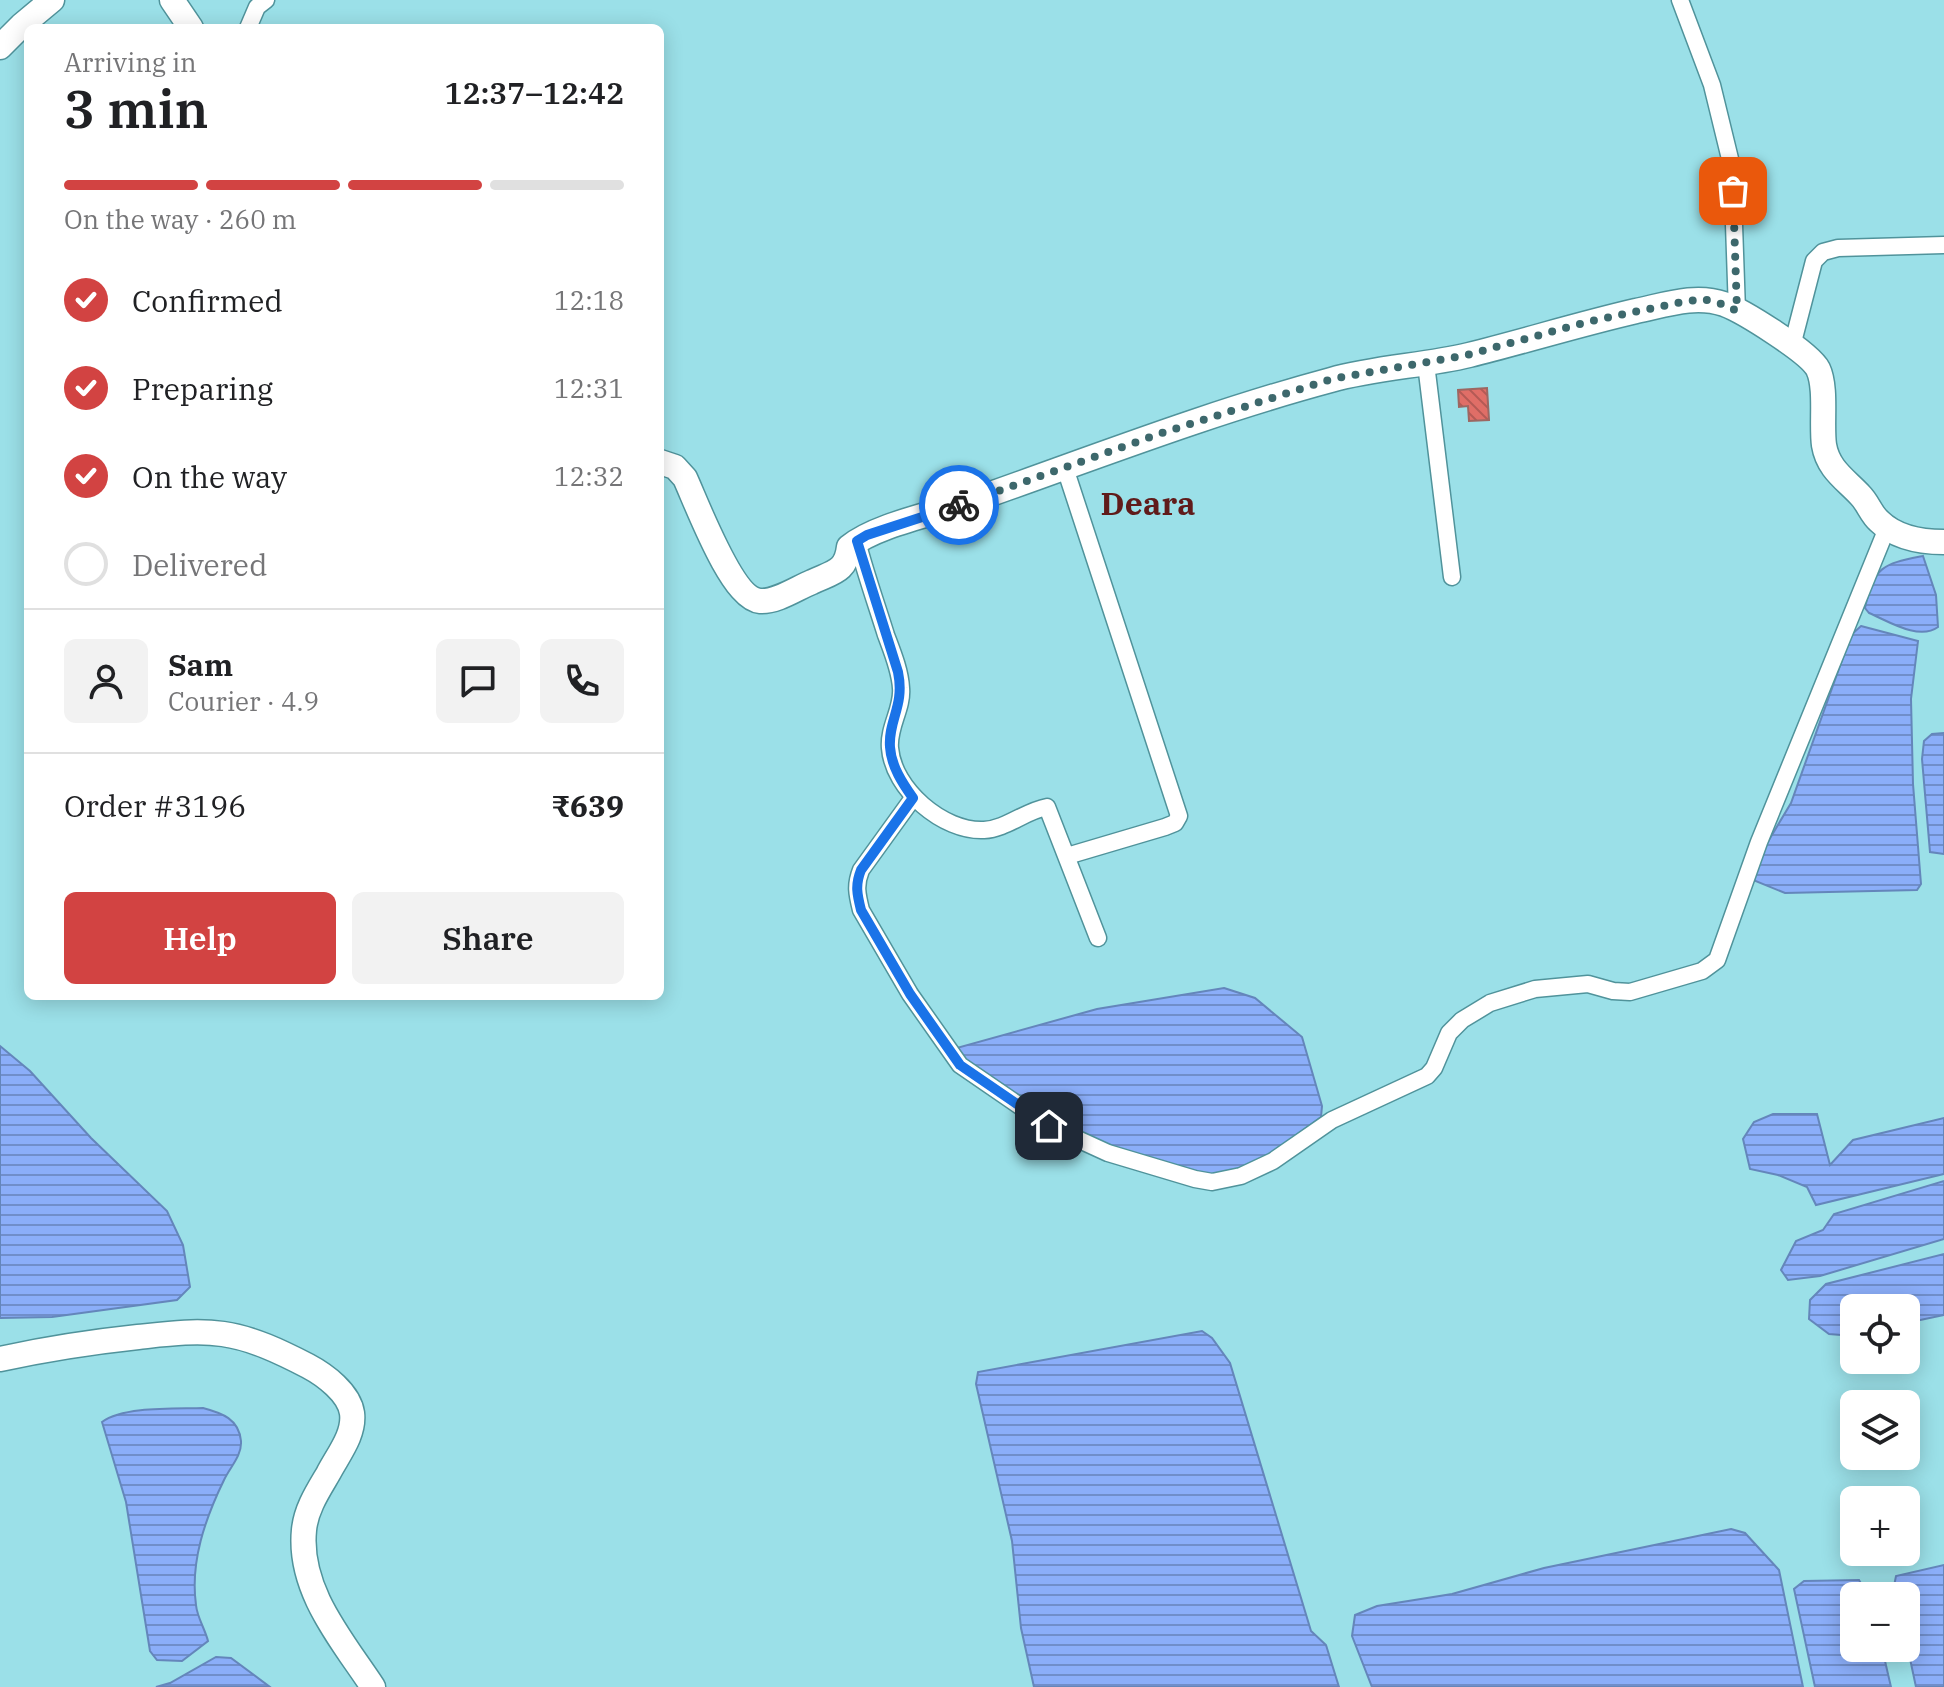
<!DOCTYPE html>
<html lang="en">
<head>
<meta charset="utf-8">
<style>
  body { margin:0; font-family:"IBM Plex Serif",serif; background:#f2f2f2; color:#202124; height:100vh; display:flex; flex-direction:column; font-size:30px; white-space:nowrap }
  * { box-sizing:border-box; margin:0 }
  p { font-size:26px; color:#757577 }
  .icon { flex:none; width:44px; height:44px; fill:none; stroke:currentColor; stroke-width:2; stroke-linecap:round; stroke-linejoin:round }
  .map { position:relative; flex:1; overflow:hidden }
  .drawer { position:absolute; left:24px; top:24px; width:640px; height:976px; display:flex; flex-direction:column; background:#fff; border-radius:12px; box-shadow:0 4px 20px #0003 }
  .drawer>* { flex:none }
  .buttons { position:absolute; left:1840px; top:1294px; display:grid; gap:16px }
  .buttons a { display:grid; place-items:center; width:80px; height:80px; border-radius:12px; background:#fff; box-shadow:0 4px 20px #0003; font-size:40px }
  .pin { position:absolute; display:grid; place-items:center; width:68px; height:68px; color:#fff; margin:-34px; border-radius:16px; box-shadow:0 4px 12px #0006 }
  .courier { position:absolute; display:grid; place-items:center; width:80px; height:80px; margin:-40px; border:6px solid #1a73e8; border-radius:50%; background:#fff; color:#222; box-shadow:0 2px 10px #0007 }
  .summary em { font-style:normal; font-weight:600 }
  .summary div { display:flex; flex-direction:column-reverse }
  .summary { display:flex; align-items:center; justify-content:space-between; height:136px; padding:0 40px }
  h1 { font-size:52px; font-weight:600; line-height:60px }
  .bar { display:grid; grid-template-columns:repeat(4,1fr); gap:12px 8px; align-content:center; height:96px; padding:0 40px }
  .bar i { height:10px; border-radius:6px; background:#e0e0e0 }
  .bar .active { background:#d24342 }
  .bar p { grid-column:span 4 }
  .line { display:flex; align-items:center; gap:20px; padding:0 40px; border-top:2px solid #e0e0e0 }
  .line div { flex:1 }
  .round { display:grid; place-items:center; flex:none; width:84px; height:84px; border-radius:12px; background:#f2f2f2 }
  ol { padding:0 40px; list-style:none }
  li { display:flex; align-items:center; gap:24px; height:88px }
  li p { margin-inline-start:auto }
  li .icon { padding:8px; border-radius:50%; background:#d24342; color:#fff; stroke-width:4 }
  li:last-child { color:#757577 }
  li i { width:44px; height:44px; border:4px solid #e0e0e0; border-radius:50% }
  .action { display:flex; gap:16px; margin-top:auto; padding:16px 40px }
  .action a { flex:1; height:92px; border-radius:12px; background:#d24342; color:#fff; font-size:32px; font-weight:600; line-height:92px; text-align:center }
  .action a+a { background:#f2f2f2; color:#202124 }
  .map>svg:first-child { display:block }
  .water { fill:url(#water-rules); stroke:#6486bb; stroke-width:2 }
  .building { fill:url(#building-back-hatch); stroke:#9c6762; stroke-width:2 }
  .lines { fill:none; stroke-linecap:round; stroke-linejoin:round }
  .street-casing { stroke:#50939b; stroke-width:19 }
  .secondary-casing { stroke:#50939b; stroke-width:27 }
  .street { stroke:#fff; stroke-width:16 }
  .secondary { stroke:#fff; stroke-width:24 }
  .done { stroke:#3d686c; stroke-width:8; stroke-dasharray:0 14.4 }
  .route { stroke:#1a73e8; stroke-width:10 }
  .labels { text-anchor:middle; stroke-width:6; stroke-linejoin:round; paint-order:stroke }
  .district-label { font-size:32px; font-weight:bold; fill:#601b1a; stroke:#9be0e8 }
</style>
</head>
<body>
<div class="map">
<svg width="1944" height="1687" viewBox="0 0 1944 1687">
  <defs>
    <pattern id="water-rules" width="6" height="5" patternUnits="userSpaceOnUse" patternTransform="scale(2)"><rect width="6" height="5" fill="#8baef9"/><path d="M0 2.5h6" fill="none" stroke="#708eca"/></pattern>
    <pattern id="building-back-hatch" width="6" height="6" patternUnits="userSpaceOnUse" patternTransform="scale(2)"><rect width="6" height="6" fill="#e06e67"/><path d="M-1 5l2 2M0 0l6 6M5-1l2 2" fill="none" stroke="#b45a55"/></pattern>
  </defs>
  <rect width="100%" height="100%" fill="#9be0e8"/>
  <g class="water">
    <path d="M1923 556 1936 595 1938 627C1919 641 1888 621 1869 613L1865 608C1874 565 1884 564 1923 556Z"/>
    <polygon points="1861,626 1918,641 1911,699 1913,784 1921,884 1917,890 1785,893 1753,880 1760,855 1791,803 1851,635"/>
    <polygon points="1944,733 1944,854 1930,852 1922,759 1924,741 1932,734"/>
    <polygon points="1224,988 1255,998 1302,1037 1322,1106 1321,1117 1263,1160 1228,1174 1198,1175 1098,1146 975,1080 953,1049 1097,1009"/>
    <polygon points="0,1046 30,1071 91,1138 167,1211 183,1245 190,1287 177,1300 52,1317 0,1318"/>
    <polygon points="1773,1114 1817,1114 1830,1165 1853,1140 1944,1118 1944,1174 1816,1205 1807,1187 1778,1175 1750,1169 1743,1139 1754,1122"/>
    <polygon points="1944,1181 1944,1239 1820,1276 1788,1280 1781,1270 1796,1241 1823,1230 1834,1214"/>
    <polygon points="1944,1254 1944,1315 1906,1323 1906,1308 1854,1308 1853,1336 1829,1334 1809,1319 1810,1300 1826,1284"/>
    <polygon points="1202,1331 1212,1338 1230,1363 1311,1631 1326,1645 1339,1687 1034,1687 1021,1628 1012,1541 976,1384 978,1372"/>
    <path d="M203 1408C222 1413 239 1419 241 1441 242 1456 230 1467 224 1480 205 1519 190 1562 196 1605 197 1617 205 1629 208 1641L182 1661 157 1660 150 1651 126 1502 102 1422C124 1406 176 1409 203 1408Z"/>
    <polygon points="1731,1529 1745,1533 1779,1570 1803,1687 1372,1687 1352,1636 1355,1615 1377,1606 1452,1594 1544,1568"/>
    <polygon points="1944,1565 1944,1687 1916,1687 1906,1640 1906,1596 1896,1596 1894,1586 1896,1576"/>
    <polygon points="1859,1580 1868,1596 1854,1596 1854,1648 1882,1648 1891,1687 1815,1687 1794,1589 1804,1581"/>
    <polygon points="216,1657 231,1658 270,1687 156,1687 170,1683"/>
  </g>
  <polygon class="building" points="1487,388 1489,420 1469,421 1468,406 1459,407 1458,390"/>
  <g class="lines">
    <g class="street-casing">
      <g id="street">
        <polyline points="1680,0 1712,85 1732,167 1737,311"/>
        <polyline points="248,28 257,7 266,0"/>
        <polyline points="1792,346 1814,261 1823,252 1838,248 1944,245"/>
        <polyline points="1426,364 1452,577"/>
        <polyline points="1065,468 1179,816 1175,823 1165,827 1067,856"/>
        <path d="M857 541C865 572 876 603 886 635 892 651 900 670 901 688 903 708 888 727 890 748 893 789 943 832 984 830 1006 829 1025 811 1047 807L1098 938"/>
        <path d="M913 798 861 870C855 885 857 894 861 910L910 994 960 1065 1049 1126 1108 1153 1195 1179 1212 1182 1241 1176 1273 1161 1332 1120 1427 1076 1434 1068 1449 1033 1462 1020 1490 1003 1535 989 1588 984 1613 991 1630 992 1702 971 1717 960 1759 842 1887 528"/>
      </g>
    </g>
    <g class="secondary-casing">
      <g id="secondary">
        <polyline points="172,0 191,28"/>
        <polyline points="0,47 22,25 52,0"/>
        <path d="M660 462 675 467 685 478C697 504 732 599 760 601 777 602 797 588 812 582 833 572 846 572 849 547 876 525 934 514 968 502 1088 460 1208 413 1331 380 1376 367 1424 366 1469 355 1525 341 1580 324 1636 311 1665 305 1695 294 1724 304 1743 311 1809 352 1818 369 1827 388 1821 424 1824 445 1828 469 1845 479 1860 495 1868 503 1871 514 1879 521 1896 538 1921 542 1944 542"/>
        <path d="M0 1359C46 1349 91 1342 138 1337 166 1334 195 1330 223 1334 252 1338 281 1352 308 1366 325 1375 349 1393 352 1413 355 1435 337 1456 328 1474 318 1491 306 1509 304 1530 298 1590 342 1640 373 1687"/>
      </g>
    </g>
    <use href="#street" class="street"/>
    <use href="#secondary" class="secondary"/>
  </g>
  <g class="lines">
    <polyline class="done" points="959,505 1162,433 1332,379 1467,355 1587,322 1677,303 1703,299 1725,305 1737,311 1733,191"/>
    <path class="route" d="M959 505 867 535 857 541 898 672C905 706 888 720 890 747 891 766 903 784 913 798L861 870C855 885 857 894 861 910L910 994 960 1065 1049 1126"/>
  </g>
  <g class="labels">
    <g class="district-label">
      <text x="1148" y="515">Deara</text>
    </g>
  </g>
</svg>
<div class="buttons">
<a><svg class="icon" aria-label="locate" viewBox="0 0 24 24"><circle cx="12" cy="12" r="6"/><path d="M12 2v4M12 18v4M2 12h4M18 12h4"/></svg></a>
<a><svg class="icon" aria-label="layers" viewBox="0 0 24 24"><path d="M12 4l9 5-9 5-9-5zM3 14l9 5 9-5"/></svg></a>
<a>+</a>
<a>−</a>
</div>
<div class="pin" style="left:1733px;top:191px;background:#ea580c"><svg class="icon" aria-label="bag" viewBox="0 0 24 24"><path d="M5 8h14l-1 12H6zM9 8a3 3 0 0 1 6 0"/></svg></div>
<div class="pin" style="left:1049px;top:1126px;background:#1f2937"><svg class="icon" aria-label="home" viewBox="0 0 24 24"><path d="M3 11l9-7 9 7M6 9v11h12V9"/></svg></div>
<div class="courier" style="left:959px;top:505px"><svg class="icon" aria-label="bike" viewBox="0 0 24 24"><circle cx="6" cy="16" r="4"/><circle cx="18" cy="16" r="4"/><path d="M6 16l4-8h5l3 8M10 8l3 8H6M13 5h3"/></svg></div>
<section class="drawer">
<div class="summary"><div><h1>3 min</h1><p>Arriving in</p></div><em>12:37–12:42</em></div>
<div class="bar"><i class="active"></i><i class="active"></i><i class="active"></i><i></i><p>On the way · 260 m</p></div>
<ol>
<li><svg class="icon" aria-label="check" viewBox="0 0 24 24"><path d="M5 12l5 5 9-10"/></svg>Confirmed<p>12:18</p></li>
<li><svg class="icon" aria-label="check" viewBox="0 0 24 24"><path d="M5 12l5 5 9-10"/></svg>Preparing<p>12:31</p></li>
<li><svg class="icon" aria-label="check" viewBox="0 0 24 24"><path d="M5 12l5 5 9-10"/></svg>On the way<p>12:32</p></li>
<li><i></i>Delivered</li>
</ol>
<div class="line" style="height:144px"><a class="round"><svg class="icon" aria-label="person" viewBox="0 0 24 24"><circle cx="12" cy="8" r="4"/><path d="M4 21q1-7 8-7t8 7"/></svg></a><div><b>Sam</b><p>Courier · 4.9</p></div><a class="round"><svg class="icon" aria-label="chat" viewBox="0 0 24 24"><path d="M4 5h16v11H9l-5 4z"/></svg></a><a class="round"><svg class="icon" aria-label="phone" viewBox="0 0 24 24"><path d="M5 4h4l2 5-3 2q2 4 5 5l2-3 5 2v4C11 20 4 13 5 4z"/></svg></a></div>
<div class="line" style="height:104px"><div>Order #3196</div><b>₹639</b></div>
<div class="action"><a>Help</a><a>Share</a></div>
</section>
</div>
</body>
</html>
